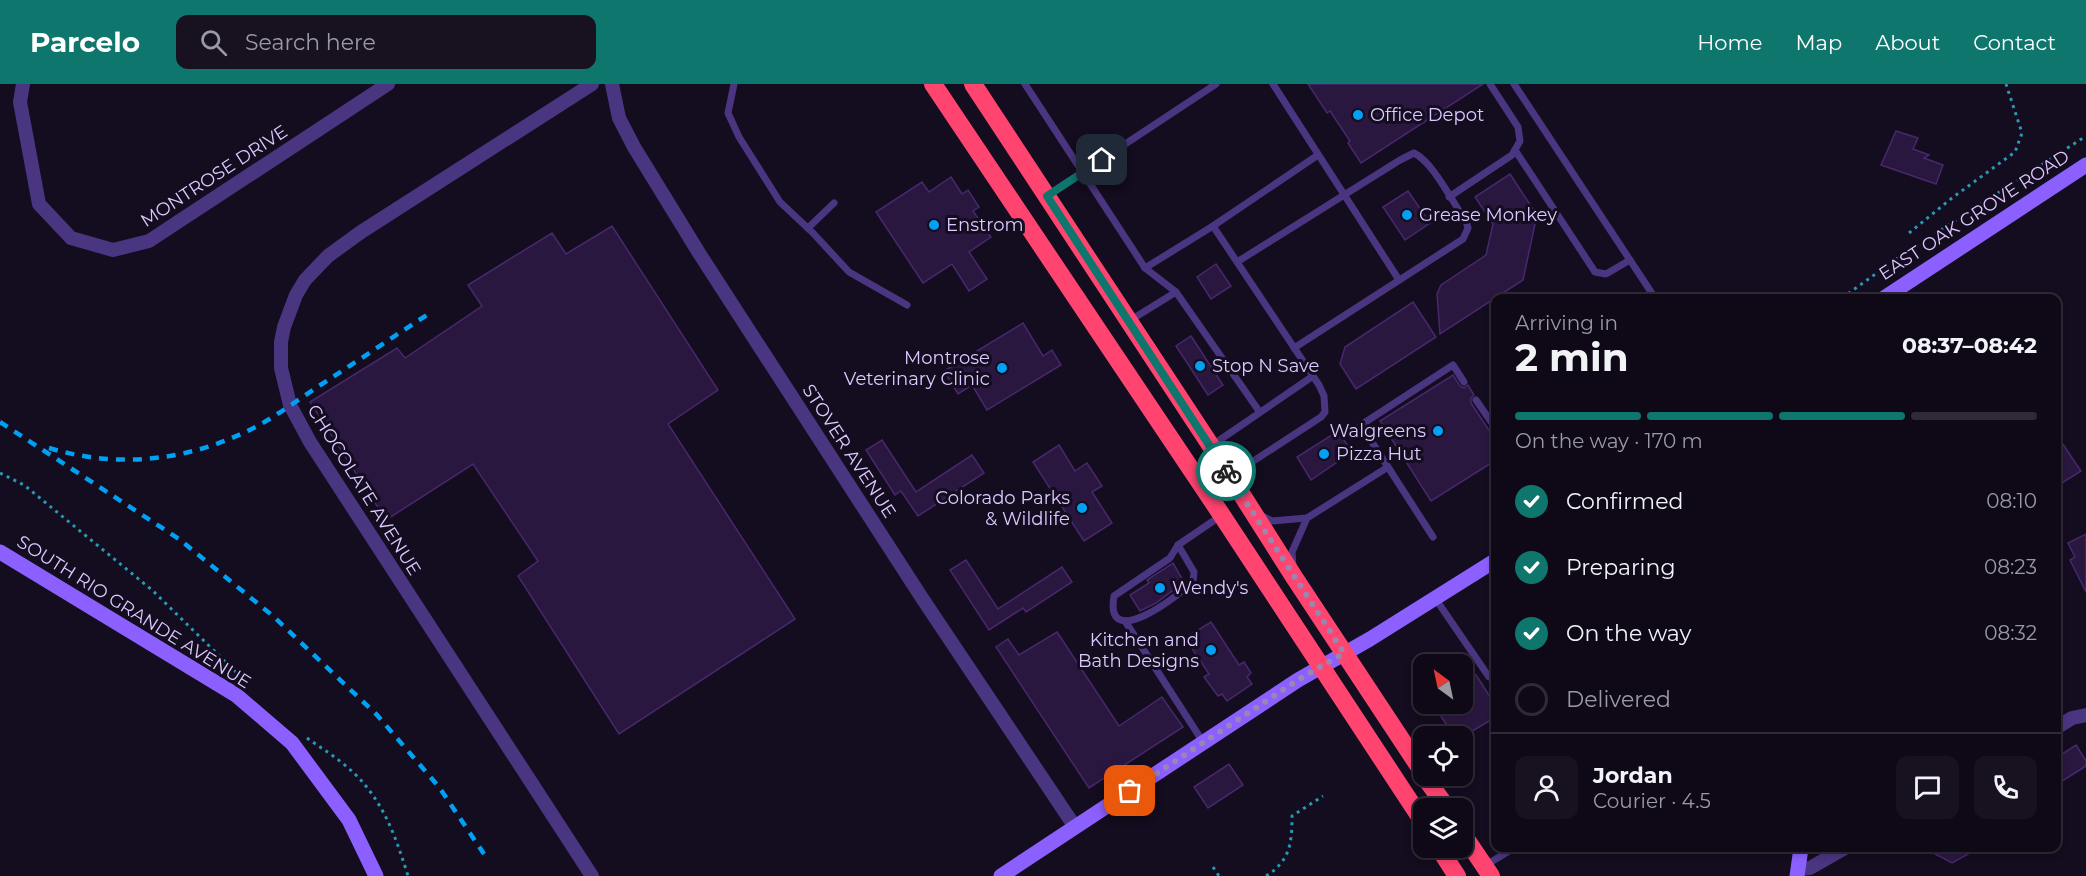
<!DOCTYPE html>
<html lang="en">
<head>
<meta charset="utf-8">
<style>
  body { margin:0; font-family:Montserrat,sans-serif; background:#181220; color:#f1f3f6; height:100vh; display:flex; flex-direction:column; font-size:22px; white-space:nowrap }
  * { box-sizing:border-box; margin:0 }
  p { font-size:20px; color:#9b9aa1 }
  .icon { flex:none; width:33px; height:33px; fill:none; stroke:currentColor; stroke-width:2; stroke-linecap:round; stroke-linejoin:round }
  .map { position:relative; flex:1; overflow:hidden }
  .sheet { position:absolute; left:1491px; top:210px; width:570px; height:558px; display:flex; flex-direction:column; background:#0f0917; border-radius:12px; box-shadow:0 3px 9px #0003,0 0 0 2px #2f2a36 }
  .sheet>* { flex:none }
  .needle { width:39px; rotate:327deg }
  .tools { position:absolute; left:1413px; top:570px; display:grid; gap:12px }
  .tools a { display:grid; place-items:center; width:60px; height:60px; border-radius:12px; background:#0f0917; box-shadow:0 3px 9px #0003,0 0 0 2px #2f2a36; font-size:30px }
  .pin { position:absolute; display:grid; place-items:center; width:51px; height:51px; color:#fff; margin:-26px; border-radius:12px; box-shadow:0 3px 9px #0006 }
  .courier { position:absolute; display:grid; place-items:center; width:60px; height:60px; margin:-30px; border:4px solid #0f766e; border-radius:50%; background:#fff; color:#222; box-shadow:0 2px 8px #0007 }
  .overview em { font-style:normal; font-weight:700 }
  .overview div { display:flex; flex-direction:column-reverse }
  .overview { display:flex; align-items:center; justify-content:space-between; height:102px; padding:0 24px }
  h1 { font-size:39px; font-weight:700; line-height:45px }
  .bar { display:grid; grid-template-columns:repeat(4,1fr); gap:9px 6px; align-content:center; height:72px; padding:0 24px }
  .bar i { height:8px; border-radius:4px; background:#2f2a36 }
  .bar .current { background:#0f766e }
  .bar p { grid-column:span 4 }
  .line { display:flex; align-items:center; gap:15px; padding:0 24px; border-top:2px solid #2f2a36 }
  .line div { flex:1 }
  .round { display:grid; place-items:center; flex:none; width:63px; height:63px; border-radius:12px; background:#181220 }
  ol { padding:0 24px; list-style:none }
  li { display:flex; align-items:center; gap:18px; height:66px }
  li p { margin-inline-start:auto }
  li .icon { padding:6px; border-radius:50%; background:#0f766e; color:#fff; stroke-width:4 }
  li:last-child { color:#9b9aa1 }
  li i { width:33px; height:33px; border:3px solid #2f2a36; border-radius:50% }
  header { display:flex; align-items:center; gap:36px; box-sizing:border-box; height:84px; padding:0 30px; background:#0f766e; color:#fff }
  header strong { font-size:28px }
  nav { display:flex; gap:33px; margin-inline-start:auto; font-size:21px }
  .search { width:420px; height:54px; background:#181220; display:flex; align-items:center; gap:15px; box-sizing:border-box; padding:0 21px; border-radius:12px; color:#9b9aa1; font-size:22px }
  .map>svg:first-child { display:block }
  .building { fill:#2a1740; stroke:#47286d; stroke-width:1.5 }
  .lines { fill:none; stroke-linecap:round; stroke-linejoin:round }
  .path { stroke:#2999b3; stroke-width:3; stroke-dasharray:3 4.5; stroke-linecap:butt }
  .lane { stroke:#4a3580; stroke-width:7 }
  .street { stroke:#4a3580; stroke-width:14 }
  .secondary { stroke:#8c60ff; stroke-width:15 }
  .highway { stroke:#ff4470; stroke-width:18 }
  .rail { stroke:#00a0f4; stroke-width:4.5; stroke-dasharray:9 8; stroke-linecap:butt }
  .done { stroke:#9787b1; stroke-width:6; stroke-dasharray:0 10.8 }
  .route { stroke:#0f766e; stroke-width:8 }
  .poi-dot { fill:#00a0f4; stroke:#140c1f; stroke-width:2 }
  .labels { text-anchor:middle; stroke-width:6; stroke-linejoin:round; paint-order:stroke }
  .poi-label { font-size:18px; fill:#ddc9ff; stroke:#140c1f; text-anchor:start }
  .street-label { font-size:18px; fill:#ddc9ff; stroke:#140c1f }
</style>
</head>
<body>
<header>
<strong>Parcelo</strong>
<div class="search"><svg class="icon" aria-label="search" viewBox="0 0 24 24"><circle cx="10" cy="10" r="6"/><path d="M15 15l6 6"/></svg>Search here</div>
<nav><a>Home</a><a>Map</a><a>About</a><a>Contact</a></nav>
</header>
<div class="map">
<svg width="2086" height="792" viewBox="0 0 2086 792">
  <rect width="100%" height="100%" fill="#140c1f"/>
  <g class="building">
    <polygon points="1308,0 1483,0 1361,79 1348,59 1350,57 1330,27 1327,29"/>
    <polygon points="1896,47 1918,54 1913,65 1929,71 1924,74 1943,81 1936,100 1881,81"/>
    <polygon points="1510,90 1537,131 1523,196 1440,250 1437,210 1441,201 1486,171 1493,140 1475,113"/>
    <polygon points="951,93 962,110 968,106 979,123 973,127 991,153 969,168 987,195 969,207 952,180 923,199 876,128 922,98 929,108"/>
    <polygon points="1408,107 1430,139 1405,156 1383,123"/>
    <polygon points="612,142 718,306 668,340 795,535 619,650 518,492 538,477 473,380 386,436 310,318 397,264 405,274 482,222 468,201 552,149 566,170"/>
    <polygon points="1216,180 1231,202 1211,215 1197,193"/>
    <polygon points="1413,218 1436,253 1356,305 1340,280 1345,263"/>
    <polygon points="1023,239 1043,272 1052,266 1061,281 987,326 972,301 958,310 944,287"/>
    <polygon points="1191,252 1223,301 1208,311 1176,262"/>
    <polygon points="1453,291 1460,302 1464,304 1468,301 1474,311 1471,314 1471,319 1496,357 1496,376 1431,417 1380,337"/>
    <polygon points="1338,347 1352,368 1311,396 1297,373"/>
    <polygon points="2056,350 2081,387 2062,399 2056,391"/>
    <polygon points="882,356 916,408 972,371 984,389 918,432 901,407 895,411 866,366"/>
    <polygon points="1059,361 1075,387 1087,379 1102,402 1092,408 1112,439 1084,457 1033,378"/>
    <polygon points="2086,450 2086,508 2070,476 2075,473 2068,459"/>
    <polygon points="966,476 998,525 1062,483 1072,498 1026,528 1023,524 989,546 950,486"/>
    <polygon points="1173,479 1184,498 1156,519 1140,527 1130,511 1149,499 1147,496"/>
    <polygon points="1211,538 1239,581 1244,578 1251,589 1247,593 1252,600 1227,617 1222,610 1218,612 1204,593 1209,590 1185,554"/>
    <polygon points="1057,548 1119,642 1162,613 1183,643 1089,704 996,563 1008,555 1019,571"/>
    <polygon points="1462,580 1471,593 1476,591 1496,622 1496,633 1464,652 1454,652 1433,620 1462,620"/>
    <polygon points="2076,661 2086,677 2086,682 2056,701 2056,674"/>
    <polygon points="1229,680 1243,701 1208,724 1194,703"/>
    <polygon points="1924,764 1979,764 1952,779"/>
  </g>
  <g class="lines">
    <g class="path">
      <polyline points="1909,149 1952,114 2015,68 2022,49 2006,0"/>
      <polyline points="1916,162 2086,52"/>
      <polyline points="1842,214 1902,171"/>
      <polyline points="0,389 24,401 152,506 247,599"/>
      <path d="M307 654C318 662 330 669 341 678 380 708 394 747 408 792"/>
      <polyline points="1213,783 1219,792"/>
      <path d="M1266 792C1290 777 1292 759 1292 732L1323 712"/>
    </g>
    <g class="lane">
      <polyline points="734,0 728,29 739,53 780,118 813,149 849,188 907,221"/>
      <polyline points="1025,0 1145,184 1176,208 1259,327"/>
      <polyline points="1273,0 1399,196"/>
      <polyline points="1514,0 1655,214"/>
      <polyline points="1515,66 1595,188 1606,190 1630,176"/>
      <polyline points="1048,111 1216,0"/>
      <polyline points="1449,113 1512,71 1520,57 1518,43 1490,0"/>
      <polyline points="1213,142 1319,301 1324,312 1325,328 1321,333 1232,391"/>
      <polyline points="808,144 834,119"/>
      <path d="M1237 178 1400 76 1414 69C1434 79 1452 118 1466 137L1468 144 1463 155 1294 264"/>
      <polyline points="1145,184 1213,142 1318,71"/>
      <polyline points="1129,237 1176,208"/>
      <polyline points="1476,316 1496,345"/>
      <polyline points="1211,362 1313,292"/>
      <polyline points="1388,383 1361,341 1453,281 1464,298"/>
      <polyline points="1262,432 1272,437 1307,434 1388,383 1433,453"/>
      <path d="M1178 461 1194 488 1193 497C1179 512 1104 569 1114 512L1170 474Z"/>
      <polyline points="1178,461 1222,431"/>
      <polyline points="1293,482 1292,468 1307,434"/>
      <polyline points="1435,514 1489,593 1496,595"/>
      <polyline points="1125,537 1203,658"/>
      <polyline points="1496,691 1496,696"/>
      <polyline points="1486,781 1514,764"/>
    </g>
    <g class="street">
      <polyline points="23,0 20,18 39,120 71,154 113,166 149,157 388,0"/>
      <polyline points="592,0 361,148 328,172 305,196 296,211 284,243 281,258 281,284 290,321 310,358 592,792"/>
      <polyline points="612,0 619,34 634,63 699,169 922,514 1075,743"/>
      <polyline points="2056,644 2072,634 2086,631"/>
      <polyline points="1799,785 1810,784 1845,764"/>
    </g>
    <g class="secondary">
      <polyline points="1884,214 2086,81"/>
      <polyline points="0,468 236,611 292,659 349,736 376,792"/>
      <polyline points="1001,792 1298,596 1370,555 1496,476"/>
      <polyline points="1797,792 1801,764"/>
    </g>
    <g class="highway">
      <polyline points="933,0 1217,424 1424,739"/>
      <polyline points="973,0 1211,362 1294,493 1424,690"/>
      <polyline points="1424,692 1447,724"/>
      <polyline points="1462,749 1491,792"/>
      <polyline points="1439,764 1457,792"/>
    </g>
    <g class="rail">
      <polyline points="0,338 179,455 273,532 377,631 439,703 484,770"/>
      <path d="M49 364C122 386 195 376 261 340 282 328 302 313 322 300 359 276 396 251 433 227"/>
    </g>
  </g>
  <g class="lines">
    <polyline class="done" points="1130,707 1298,596 1344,569 1226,387"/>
    <polyline class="route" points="1102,76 1047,112 1226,387"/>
  </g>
  <g class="poi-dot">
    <circle cx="1358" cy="31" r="6"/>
    <circle cx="1407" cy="131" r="6"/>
    <circle cx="934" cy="141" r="6"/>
    <circle cx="1200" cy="282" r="6"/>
    <circle cx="1002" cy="284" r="6"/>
    <circle cx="1438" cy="347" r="6"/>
    <circle cx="1324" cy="370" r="6"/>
    <circle cx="1082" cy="424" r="6"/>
    <circle cx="1160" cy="504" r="6"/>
    <circle cx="1211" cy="566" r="6"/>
  </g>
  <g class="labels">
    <g class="poi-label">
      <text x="1370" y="37">Office Depot</text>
      <text x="1419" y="137">Grease Monkey</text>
      <text x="946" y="147">Enstrom</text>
      <text x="990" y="280" text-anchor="end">Montrose<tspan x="990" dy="21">Veterinary Clinic</tspan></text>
      <text x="1212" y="288">Stop N Save</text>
      <text x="1426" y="353" text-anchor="end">Walgreens</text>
      <text x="1336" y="376">Pizza Hut</text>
      <text x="1070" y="420" text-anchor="end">Colorado Parks<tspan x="1070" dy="21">&amp; Wildlife</tspan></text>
      <text x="1172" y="510">Wendy's</text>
      <text x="1199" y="562" text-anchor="end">Kitchen and<tspan x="1199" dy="21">Bath Designs</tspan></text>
    </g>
    <g class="street-label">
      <text transform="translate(214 92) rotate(-33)" y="6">MONTROSE DRIVE</text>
      <text transform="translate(1974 131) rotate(-33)" y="6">EAST OAK GROVE ROAD</text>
      <text transform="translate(849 367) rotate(57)" y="6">STOVER AVENUE</text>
      <text transform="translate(364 406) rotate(58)" y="6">CHOCOLATE AVENUE</text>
      <text transform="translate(134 528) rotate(32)" y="6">SOUTH RIO GRANDE AVENUE</text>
    </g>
  </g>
</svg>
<div class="tools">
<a><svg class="needle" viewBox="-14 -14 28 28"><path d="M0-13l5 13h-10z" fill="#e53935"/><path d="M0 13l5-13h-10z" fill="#9b9aa1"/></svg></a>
<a><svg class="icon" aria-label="locate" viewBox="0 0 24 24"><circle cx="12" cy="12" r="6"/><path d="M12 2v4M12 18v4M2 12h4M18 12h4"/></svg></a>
<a><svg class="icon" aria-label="layers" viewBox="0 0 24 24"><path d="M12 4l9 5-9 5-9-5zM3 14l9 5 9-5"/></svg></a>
</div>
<div class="pin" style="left:1130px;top:707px;background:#ea580c"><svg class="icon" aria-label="bag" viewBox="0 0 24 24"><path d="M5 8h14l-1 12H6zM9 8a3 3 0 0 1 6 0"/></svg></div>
<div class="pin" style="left:1102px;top:76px;background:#1f2937"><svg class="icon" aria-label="home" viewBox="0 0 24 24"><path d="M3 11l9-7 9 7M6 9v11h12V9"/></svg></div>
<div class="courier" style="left:1226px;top:387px"><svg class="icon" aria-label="bike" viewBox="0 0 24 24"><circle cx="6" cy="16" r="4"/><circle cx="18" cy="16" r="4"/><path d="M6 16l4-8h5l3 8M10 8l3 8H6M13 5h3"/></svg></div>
<section class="sheet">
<div class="overview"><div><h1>2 min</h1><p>Arriving in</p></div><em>08:37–08:42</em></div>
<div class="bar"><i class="current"></i><i class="current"></i><i class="current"></i><i></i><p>On the way · 170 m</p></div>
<ol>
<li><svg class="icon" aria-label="check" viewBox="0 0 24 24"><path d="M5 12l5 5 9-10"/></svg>Confirmed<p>08:10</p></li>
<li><svg class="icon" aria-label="check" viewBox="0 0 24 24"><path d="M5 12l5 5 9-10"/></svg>Preparing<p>08:23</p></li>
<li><svg class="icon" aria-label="check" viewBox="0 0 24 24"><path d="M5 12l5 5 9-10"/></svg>On the way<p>08:32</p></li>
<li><i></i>Delivered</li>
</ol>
<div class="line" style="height:108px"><a class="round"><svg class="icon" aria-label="person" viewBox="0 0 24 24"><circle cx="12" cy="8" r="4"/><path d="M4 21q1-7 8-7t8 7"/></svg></a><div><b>Jordan</b><p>Courier · 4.5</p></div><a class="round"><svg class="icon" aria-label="chat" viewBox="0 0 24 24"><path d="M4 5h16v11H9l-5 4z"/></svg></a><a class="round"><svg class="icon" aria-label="phone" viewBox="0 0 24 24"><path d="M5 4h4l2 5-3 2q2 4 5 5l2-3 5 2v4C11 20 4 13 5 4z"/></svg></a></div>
</section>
</div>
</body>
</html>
